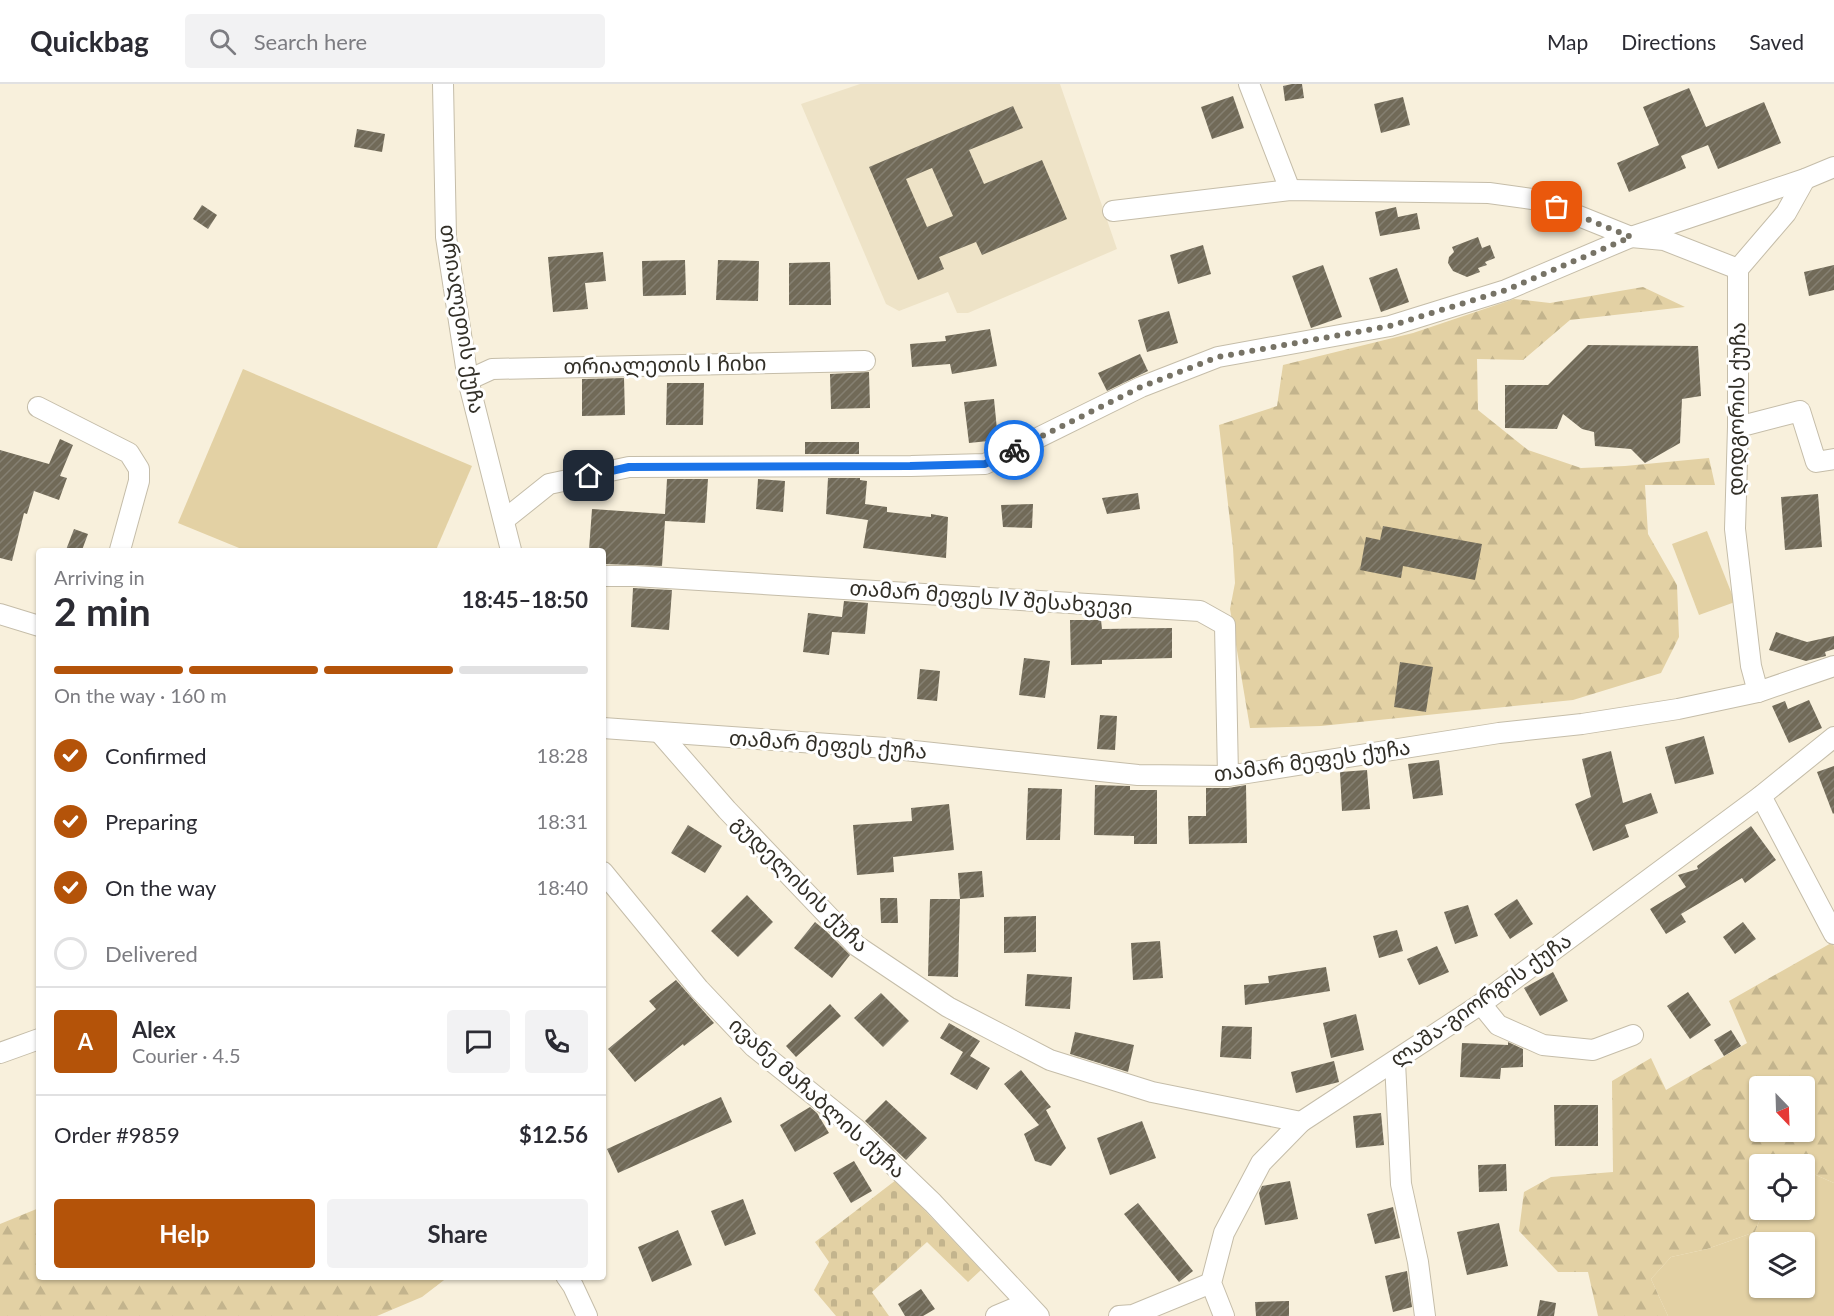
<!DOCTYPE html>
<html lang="en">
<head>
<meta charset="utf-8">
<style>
  body { margin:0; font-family:Lato,"Noto Sans Georgian",sans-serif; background:#f2f2f3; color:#2b2b33; height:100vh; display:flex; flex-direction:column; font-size:22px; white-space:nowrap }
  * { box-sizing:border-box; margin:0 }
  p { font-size:20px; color:#7c7c81 }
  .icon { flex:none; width:33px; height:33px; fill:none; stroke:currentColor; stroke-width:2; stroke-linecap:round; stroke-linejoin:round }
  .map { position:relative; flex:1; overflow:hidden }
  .details { position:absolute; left:36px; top:464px; width:570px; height:732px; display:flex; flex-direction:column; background:#fff; border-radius:6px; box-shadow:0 2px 4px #0004 }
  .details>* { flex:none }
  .needle { width:39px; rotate:157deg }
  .fabs { position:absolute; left:1749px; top:992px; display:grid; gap:12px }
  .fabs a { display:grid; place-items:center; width:66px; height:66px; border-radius:6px; background:#fff; box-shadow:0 2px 4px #0004; font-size:30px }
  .pin { position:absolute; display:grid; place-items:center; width:51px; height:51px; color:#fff; margin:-26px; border-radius:12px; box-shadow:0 3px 9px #0006 }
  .courier { position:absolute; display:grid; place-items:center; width:60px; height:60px; margin:-30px; border:4px solid #1a73e8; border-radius:50%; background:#fff; color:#222; box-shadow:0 2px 8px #0007 }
  .summary em { font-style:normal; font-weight:700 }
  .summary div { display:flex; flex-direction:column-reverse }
  .summary { display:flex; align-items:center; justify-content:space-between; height:102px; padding:0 18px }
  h1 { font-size:39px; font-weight:700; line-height:45px }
  .bar { display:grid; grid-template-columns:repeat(4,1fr); gap:9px 6px; align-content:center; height:72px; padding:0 18px }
  .bar i { height:8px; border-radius:4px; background:#e1e1e2 }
  .bar .selected { background:#b45309 }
  .bar p { grid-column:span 4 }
  .line { display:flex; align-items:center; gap:15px; padding:0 18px; border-top:2px solid #e1e1e2 }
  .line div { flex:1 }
  .round { display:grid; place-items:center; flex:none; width:63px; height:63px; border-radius:6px; background:#f2f2f3 }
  ol { padding:0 18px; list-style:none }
  li { display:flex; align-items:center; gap:18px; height:66px }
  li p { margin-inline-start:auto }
  li .icon { padding:6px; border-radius:50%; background:#b45309; color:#fff; stroke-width:4 }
  li:last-child { color:#7c7c81 }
  li i { width:33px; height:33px; border:3px solid #e1e1e2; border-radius:50% }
  .cta { display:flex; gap:12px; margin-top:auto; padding:12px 18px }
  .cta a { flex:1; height:69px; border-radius:6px; background:#b45309; color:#fff; font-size:24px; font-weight:700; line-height:69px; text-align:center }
  .cta a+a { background:#f2f2f3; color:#2b2b33 }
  header { display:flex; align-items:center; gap:36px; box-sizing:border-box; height:84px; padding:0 30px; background:#fff; border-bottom:2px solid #e1e1e2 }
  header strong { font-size:28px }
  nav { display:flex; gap:33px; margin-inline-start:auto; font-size:21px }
  .search { width:420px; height:54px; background:#f2f2f3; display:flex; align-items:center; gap:15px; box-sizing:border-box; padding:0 21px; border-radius:6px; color:#7c7c81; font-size:22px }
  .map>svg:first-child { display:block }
  .built { fill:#eee3c7 }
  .green { fill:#e3d1a4; fill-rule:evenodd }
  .forest { fill:url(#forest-firs); fill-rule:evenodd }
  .cemetery { fill:url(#cemetery-stones) }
  .building { fill:url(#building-hatch); fill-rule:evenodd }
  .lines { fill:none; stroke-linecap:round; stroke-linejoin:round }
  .minor-casing { stroke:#c5bda9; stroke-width:22 }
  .minor { stroke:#fff; stroke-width:20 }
  .done { stroke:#777366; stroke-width:6; stroke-dasharray:0 10.8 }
  .route { stroke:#1a73e8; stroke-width:8 }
  .labels { text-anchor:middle; stroke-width:6; stroke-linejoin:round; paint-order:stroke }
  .street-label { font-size:21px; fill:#322f27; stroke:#fff }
</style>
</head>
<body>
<header>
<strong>Quickbag</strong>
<div class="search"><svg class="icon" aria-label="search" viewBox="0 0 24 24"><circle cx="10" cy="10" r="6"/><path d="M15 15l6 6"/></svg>Search here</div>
<nav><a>Map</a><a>Directions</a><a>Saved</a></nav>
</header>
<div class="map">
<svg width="1834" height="1232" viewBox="0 0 1834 1232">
  <defs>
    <pattern id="forest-firs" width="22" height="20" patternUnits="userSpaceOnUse" patternTransform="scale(1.5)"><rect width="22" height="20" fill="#e3d1a4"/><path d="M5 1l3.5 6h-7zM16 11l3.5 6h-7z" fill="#c3b48d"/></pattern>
    <pattern id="cemetery-stones" width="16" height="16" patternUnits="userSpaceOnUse" patternTransform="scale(1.5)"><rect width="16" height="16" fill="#e3d1a4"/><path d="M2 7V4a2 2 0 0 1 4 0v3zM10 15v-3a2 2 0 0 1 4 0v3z" fill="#c3b48d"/></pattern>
    <pattern id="building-hatch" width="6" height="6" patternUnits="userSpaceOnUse" patternTransform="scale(1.5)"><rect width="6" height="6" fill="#716a58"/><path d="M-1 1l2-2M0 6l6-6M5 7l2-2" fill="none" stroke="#858072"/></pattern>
  </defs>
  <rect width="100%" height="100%" fill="#f8f0dc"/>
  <polygon class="built" points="860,0 1060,0 1117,165 968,229 957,229 948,208 899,227 886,220 801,20"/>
  <g class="green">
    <polygon points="243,285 472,382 436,466 244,466 178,439"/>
    <polygon points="1707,447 1735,518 1699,531 1672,460"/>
    <path d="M1809 1088 1834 1099V1232H1668L1651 1195 1671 1173 1707 1165 1755 1148 1764 1125H1804L1805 1091ZM1760 1158H1804V1203H1760Z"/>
  </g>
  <g class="forest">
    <polygon points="1643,203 1685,223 1570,236 1523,276 1477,275 1478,326 1528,366 1581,384 1625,382 1709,374 1715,401 1645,401 1648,450 1677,501 1679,553 1661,589 1573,616 1321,642 1250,644 1230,525 1235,499 1233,464 1219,341 1277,322 1283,281 1413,249 1514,215 1550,219"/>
    <path d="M1833 858 1834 863V1099L1809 1088 1805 1091 1804 1080H1760V1125H1764L1755 1148 1707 1165 1671 1173 1651 1195 1668 1232H1598L1588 1188H1558L1519 1147 1524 1108 1551 1093 1613 1088 1612 997 1651 974 1666 1006 1747 959 1729 917ZM1760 1002H1804V1047H1760Z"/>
    <polygon points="39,1124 39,1192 448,1193 422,1213 377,1232 0,1232 0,1140"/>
  </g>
  <polygon class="cemetery" points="896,1096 981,1186 968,1198 927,1158 872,1208 889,1232 836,1232 814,1206 829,1178 815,1158"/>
  <g class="building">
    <polygon points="1292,0 1302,0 1304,14 1285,17 1283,2"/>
    <polygon points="1689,4 1706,43 1764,18 1781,59 1718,85 1708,61 1681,72 1686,84 1629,108 1617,79 1659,61 1643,23"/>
    <polygon points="1233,12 1244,44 1212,55 1201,23"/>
    <polygon points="1403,13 1410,41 1381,49 1374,20"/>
    <path d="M1013 22 1023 44 969 66 984 100 1042 76 1067 135 982 171 976 158 939 173 944 185 918 196 869 83ZM932 84 953 132 927 143 906 95Z"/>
    <polygon points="357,45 385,50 382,68 354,63"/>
    <polygon points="202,121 217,131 208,145 193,135"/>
    <polygon points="1396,123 1398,133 1417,129 1420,145 1380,152 1375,128"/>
    <polygon points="1478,153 1482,164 1490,161 1495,174 1485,178 1487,181 1478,184 1480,188 1467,193 1453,187 1448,179 1449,173 1454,168 1452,163"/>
    <polygon points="1203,161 1211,190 1178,200 1170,171"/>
    <polygon points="603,168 606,197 585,199 588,225 553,228 548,173"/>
    <polygon points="685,176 686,211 643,212 642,177"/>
    <polygon points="718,176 759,177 758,217 716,216"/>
    <polygon points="830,178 831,221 789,221 789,179"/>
    <polygon points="1323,181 1342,233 1311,244 1292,192"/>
    <polygon points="1834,181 1834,206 1809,212 1804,188"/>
    <polygon points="1397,184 1409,218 1381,228 1369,194"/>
    <polygon points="1169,227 1178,259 1147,268 1138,236"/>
    <polygon points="990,245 997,282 952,290 950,280 912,283 910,260 946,257 945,252"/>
    <polygon points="1588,261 1698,262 1701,312 1682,315 1680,359 1645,379 1631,365 1595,362 1594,348 1582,345 1563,330 1557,345 1505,344 1505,301 1548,301"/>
    <polygon points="1140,270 1148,287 1107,307 1098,289"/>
    <polygon points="869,288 870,324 831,325 830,290"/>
    <polygon points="624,294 625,331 582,332 582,295"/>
    <polygon points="667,299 704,299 703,341 666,341"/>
    <polygon points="994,315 998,356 969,359 964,318"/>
    <polygon points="60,355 73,361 60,392 67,394 59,416 34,407 27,430 24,429 12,477 0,474 0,366 49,380"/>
    <rect x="805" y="358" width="54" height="12"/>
    <polygon points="828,394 860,394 860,396 867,397 865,420 887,423 887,428 931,433 931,430 948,433 946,474 863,464 868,436 826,430"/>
    <polygon points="667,395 708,395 705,439 665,437 662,482 603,480 603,466 589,466 592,425 665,430"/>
    <polygon points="758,395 785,397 783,428 756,425"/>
    <polygon points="1138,409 1140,425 1107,430 1102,414"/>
    <polygon points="1818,410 1822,463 1785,466 1781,413"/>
    <polygon points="1033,420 1032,444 1003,443 1001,421"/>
    <polygon points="1383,442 1482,460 1475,496 1403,482 1401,494 1360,486 1366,453 1380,456"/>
    <polygon points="74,445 88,450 82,466 66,466"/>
    <polygon points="633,504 672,506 669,546 631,543"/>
    <polygon points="844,517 868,519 865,550 832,548 829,571 803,568 808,529 842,533"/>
    <polygon points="1070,536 1101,536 1102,545 1172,544 1172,574 1102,576 1102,580 1071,581"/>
    <polygon points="1776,548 1807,558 1834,552 1834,565 1825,568 1826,572 1806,577 1769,566"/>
    <polygon points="1024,574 1050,577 1045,614 1019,611"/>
    <polygon points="1400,578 1433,583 1426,628 1394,623"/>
    <polygon points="920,585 940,587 937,617 917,615"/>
    <polygon points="1809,616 1822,644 1789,659 1772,622 1785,617 1788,625"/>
    <polygon points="1100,631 1117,632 1115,666 1097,665"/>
    <polygon points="1704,652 1714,690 1675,700 1665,663"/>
    <polygon points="1611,667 1623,719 1651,709 1658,729 1625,741 1629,753 1593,767 1575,720 1591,713 1582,675"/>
    <polygon points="1439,676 1443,711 1413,715 1408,680"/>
    <polygon points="1834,682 1834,729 1833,730 1817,688"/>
    <polygon points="1367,686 1370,725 1342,727 1340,688"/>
    <polygon points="1095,701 1130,702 1130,706 1157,706 1157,760 1134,760 1134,752 1094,751"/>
    <polygon points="1246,701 1247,759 1189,760 1188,732 1206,732 1206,704 1228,704"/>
    <polygon points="1028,704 1062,705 1060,756 1026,756"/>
    <polygon points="949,720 954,766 893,773 894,788 857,791 853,741 912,737 911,724"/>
    <polygon points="688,741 722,762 705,789 671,769"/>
    <polygon points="1751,742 1776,776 1745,799 1742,794 1681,830 1686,838 1666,850 1650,825 1686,803 1678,791 1698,785 1697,782"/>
    <polygon points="982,787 984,813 960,815 958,789"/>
    <polygon points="747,811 773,838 738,873 711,847"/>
    <polygon points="880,814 897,814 898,839 881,839"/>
    <polygon points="930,815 960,815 958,893 928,892"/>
    <polygon points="1517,815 1533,840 1510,855 1494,830"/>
    <polygon points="1468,821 1478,852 1455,860 1444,828"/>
    <polygon points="1036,832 1036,868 1004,869 1004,833"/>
    <polygon points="815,838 826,847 850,871 832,894 794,864"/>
    <polygon points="1743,838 1756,855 1735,870 1723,853"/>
    <polygon points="1397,846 1403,867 1379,874 1373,852"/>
    <polygon points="1160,857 1163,894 1133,896 1131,859"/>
    <polygon points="1437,862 1449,888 1419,901 1407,875"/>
    <polygon points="1326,883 1330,907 1245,921 1244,901 1269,899 1268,892"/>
    <polygon points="1553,888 1568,917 1540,932 1524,904"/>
    <polygon points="1027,890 1072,893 1070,925 1025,922"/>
    <polygon points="676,896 714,939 684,962 683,960 635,998 608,965 656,925 649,917"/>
    <polygon points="1688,908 1711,941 1690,955 1667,922"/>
    <polygon points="881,909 909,937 883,963 854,934"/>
    <polygon points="830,920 841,932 796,973 786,962"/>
    <polygon points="1356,930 1364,966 1331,974 1323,939"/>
    <polygon points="949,939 980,957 970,972 990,984 977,1006 950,990 963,968 940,954"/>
    <polygon points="1222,942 1252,943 1251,975 1220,973"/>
    <polygon points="1731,946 1741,962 1724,972 1714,956"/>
    <polygon points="1075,948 1134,961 1128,988 1070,970"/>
    <polygon points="1508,958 1523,965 1523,983 1501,984 1500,995 1460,993 1462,959 1508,961"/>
    <polygon points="1334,977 1339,998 1296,1009 1291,988"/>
    <polygon points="1021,986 1051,1023 1046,1026 1066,1064 1051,1082 1035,1077 1024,1050 1039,1041 1004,1000"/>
    <polygon points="721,1013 732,1038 618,1089 607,1065"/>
    <polygon points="886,1016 927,1054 906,1076 865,1037"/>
    <polygon points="1554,1021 1598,1021 1598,1062 1555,1062"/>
    <polygon points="810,1023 817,1029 829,1049 795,1068 780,1041"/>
    <polygon points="1381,1029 1384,1061 1356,1064 1353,1032"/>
    <polygon points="1142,1037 1156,1074 1110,1091 1097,1054"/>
    <polygon points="854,1077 872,1107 851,1119 833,1089"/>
    <polygon points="1506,1080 1507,1107 1479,1108 1478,1081"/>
    <polygon points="1290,1097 1298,1135 1265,1141 1259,1109 1262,1102"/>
    <polygon points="743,1115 756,1150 725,1162 711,1127"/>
    <polygon points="1138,1119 1193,1187 1179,1198 1124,1130"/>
    <polygon points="1393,1123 1400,1154 1375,1160 1367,1130"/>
    <polygon points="1499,1139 1508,1182 1467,1191 1457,1148"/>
    <polygon points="678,1146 692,1181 652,1198 638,1163"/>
    <polygon points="1407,1187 1412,1223 1393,1228 1385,1192"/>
    <polygon points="921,1205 935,1225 923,1232 905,1232 898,1220"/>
    <polygon points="1540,1216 1556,1219 1554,1232 1537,1232"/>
    <polygon points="1289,1217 1289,1232 1256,1232 1255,1218"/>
  </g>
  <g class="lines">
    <g class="minor-casing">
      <g id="minor">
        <polyline points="443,0 446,153 468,296 511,466"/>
        <polyline points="1249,0 1290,106"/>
        <polyline points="1113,127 1290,106 1489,109 1539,116 1631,153 1664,156 1738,185"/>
        <polyline points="468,296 492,285 865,277"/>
        <polyline points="38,323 129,369 139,385 139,397 120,466"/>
        <polyline points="1738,343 1800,327 1816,378 1834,375"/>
        <polyline points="504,436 549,400 629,383 911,382 985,380 1141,303 1218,273 1390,242 1506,206 1631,153 1805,95 1834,83"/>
        <polyline points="603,492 634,492 1200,527 1225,541 1228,692"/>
        <polyline points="0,530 39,542"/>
        <polyline points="1758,608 1751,582 1735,445 1738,343 1738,185 1786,129 1805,95"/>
        <polyline points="603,644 886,664 1138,691 1228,692 1499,649 1582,640 1678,625 1758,608 1834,582"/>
        <polyline points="659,648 727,726 857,862 948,923 1050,976 1152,1008 1301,1038"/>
        <polyline points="1761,712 1834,850"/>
        <polyline points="603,788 699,905 754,963 855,1044 933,1119 1039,1232"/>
        <polyline points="1481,920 1498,941 1543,961 1593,966 1633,951"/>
        <polyline points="0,969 39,955"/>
        <polyline points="1395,978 1401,1100 1418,1178 1425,1232"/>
        <polyline points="566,1192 573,1202 587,1232"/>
        <polyline points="996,1232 1015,1224 1032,1232"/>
        <polyline points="1119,1232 1133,1231 1211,1199"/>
        <polyline points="1224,1232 1211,1199 1224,1149 1261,1079 1301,1038 1481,920 1761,712 1834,653"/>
      </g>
    </g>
    <use href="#minor" class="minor"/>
  </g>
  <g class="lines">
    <polyline class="done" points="1014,366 1141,303 1218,273 1390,242 1506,206 1631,153 1557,123"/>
    <polyline class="route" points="589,392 629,383 910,382 985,380 1014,366"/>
  </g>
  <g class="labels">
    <g class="street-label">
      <text transform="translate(462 235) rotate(81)" y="7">თრიალეთის ქუჩა</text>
      <text transform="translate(665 281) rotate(-1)" y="7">თრიალეთის I ჩიხი</text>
      <text transform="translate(1737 325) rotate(-89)" y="7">დიდგორის ქუჩა</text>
      <text transform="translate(991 514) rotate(4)" y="7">თამარ მეფეს IV შესახვევი</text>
      <text transform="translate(828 661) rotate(4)" y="7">თამარ მეფეს ქუჩა</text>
      <text transform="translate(1312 677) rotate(-8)" y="7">თამარ მეფეს ქუჩა</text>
      <text transform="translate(800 800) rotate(45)" y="7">გუდელისის ქუჩა</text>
      <text transform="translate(1481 916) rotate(-35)" y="7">ლაშა-გიორგის ქუჩა</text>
      <text transform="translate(817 1014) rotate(42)" y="7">ივანე მაჩაბლის ქუჩა</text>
    </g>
  </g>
</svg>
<div class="fabs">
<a><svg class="needle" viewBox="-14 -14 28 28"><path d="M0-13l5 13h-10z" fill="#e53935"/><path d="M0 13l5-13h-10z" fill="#7c7c81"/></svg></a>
<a><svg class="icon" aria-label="locate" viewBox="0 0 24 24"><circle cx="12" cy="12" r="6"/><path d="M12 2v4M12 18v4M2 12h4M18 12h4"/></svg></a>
<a><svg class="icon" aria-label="layers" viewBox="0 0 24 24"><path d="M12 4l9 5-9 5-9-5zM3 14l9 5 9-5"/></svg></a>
</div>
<div class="pin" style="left:1557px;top:123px;background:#ea580c"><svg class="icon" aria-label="bag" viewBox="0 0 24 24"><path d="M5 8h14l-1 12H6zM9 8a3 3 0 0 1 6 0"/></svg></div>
<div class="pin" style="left:589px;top:392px;background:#1f2937"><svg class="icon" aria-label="home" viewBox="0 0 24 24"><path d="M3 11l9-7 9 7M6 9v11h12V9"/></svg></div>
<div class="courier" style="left:1014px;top:366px"><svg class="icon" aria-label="bike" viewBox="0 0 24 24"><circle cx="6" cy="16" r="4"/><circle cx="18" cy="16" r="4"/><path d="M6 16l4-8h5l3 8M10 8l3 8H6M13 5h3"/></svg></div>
<section class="details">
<div class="summary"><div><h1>2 min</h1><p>Arriving in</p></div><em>18:45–18:50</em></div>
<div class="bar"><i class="selected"></i><i class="selected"></i><i class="selected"></i><i></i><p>On the way · 160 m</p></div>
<ol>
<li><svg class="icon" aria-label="check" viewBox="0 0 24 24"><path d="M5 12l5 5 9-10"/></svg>Confirmed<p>18:28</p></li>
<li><svg class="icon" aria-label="check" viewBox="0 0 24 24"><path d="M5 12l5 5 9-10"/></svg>Preparing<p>18:31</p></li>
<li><svg class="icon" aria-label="check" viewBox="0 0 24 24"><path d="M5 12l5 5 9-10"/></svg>On the way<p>18:40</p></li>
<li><i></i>Delivered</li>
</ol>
<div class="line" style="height:108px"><b class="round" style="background:#b45309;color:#fff">A</b><div><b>Alex</b><p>Courier · 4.5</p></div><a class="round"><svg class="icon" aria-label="chat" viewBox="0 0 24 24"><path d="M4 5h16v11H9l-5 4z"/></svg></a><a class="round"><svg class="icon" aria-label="phone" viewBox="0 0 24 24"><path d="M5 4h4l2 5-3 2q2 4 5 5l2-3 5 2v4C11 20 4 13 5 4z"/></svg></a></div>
<div class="line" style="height:78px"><div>Order #9859</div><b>$12.56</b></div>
<div class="cta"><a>Help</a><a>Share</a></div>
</section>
</div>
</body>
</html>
